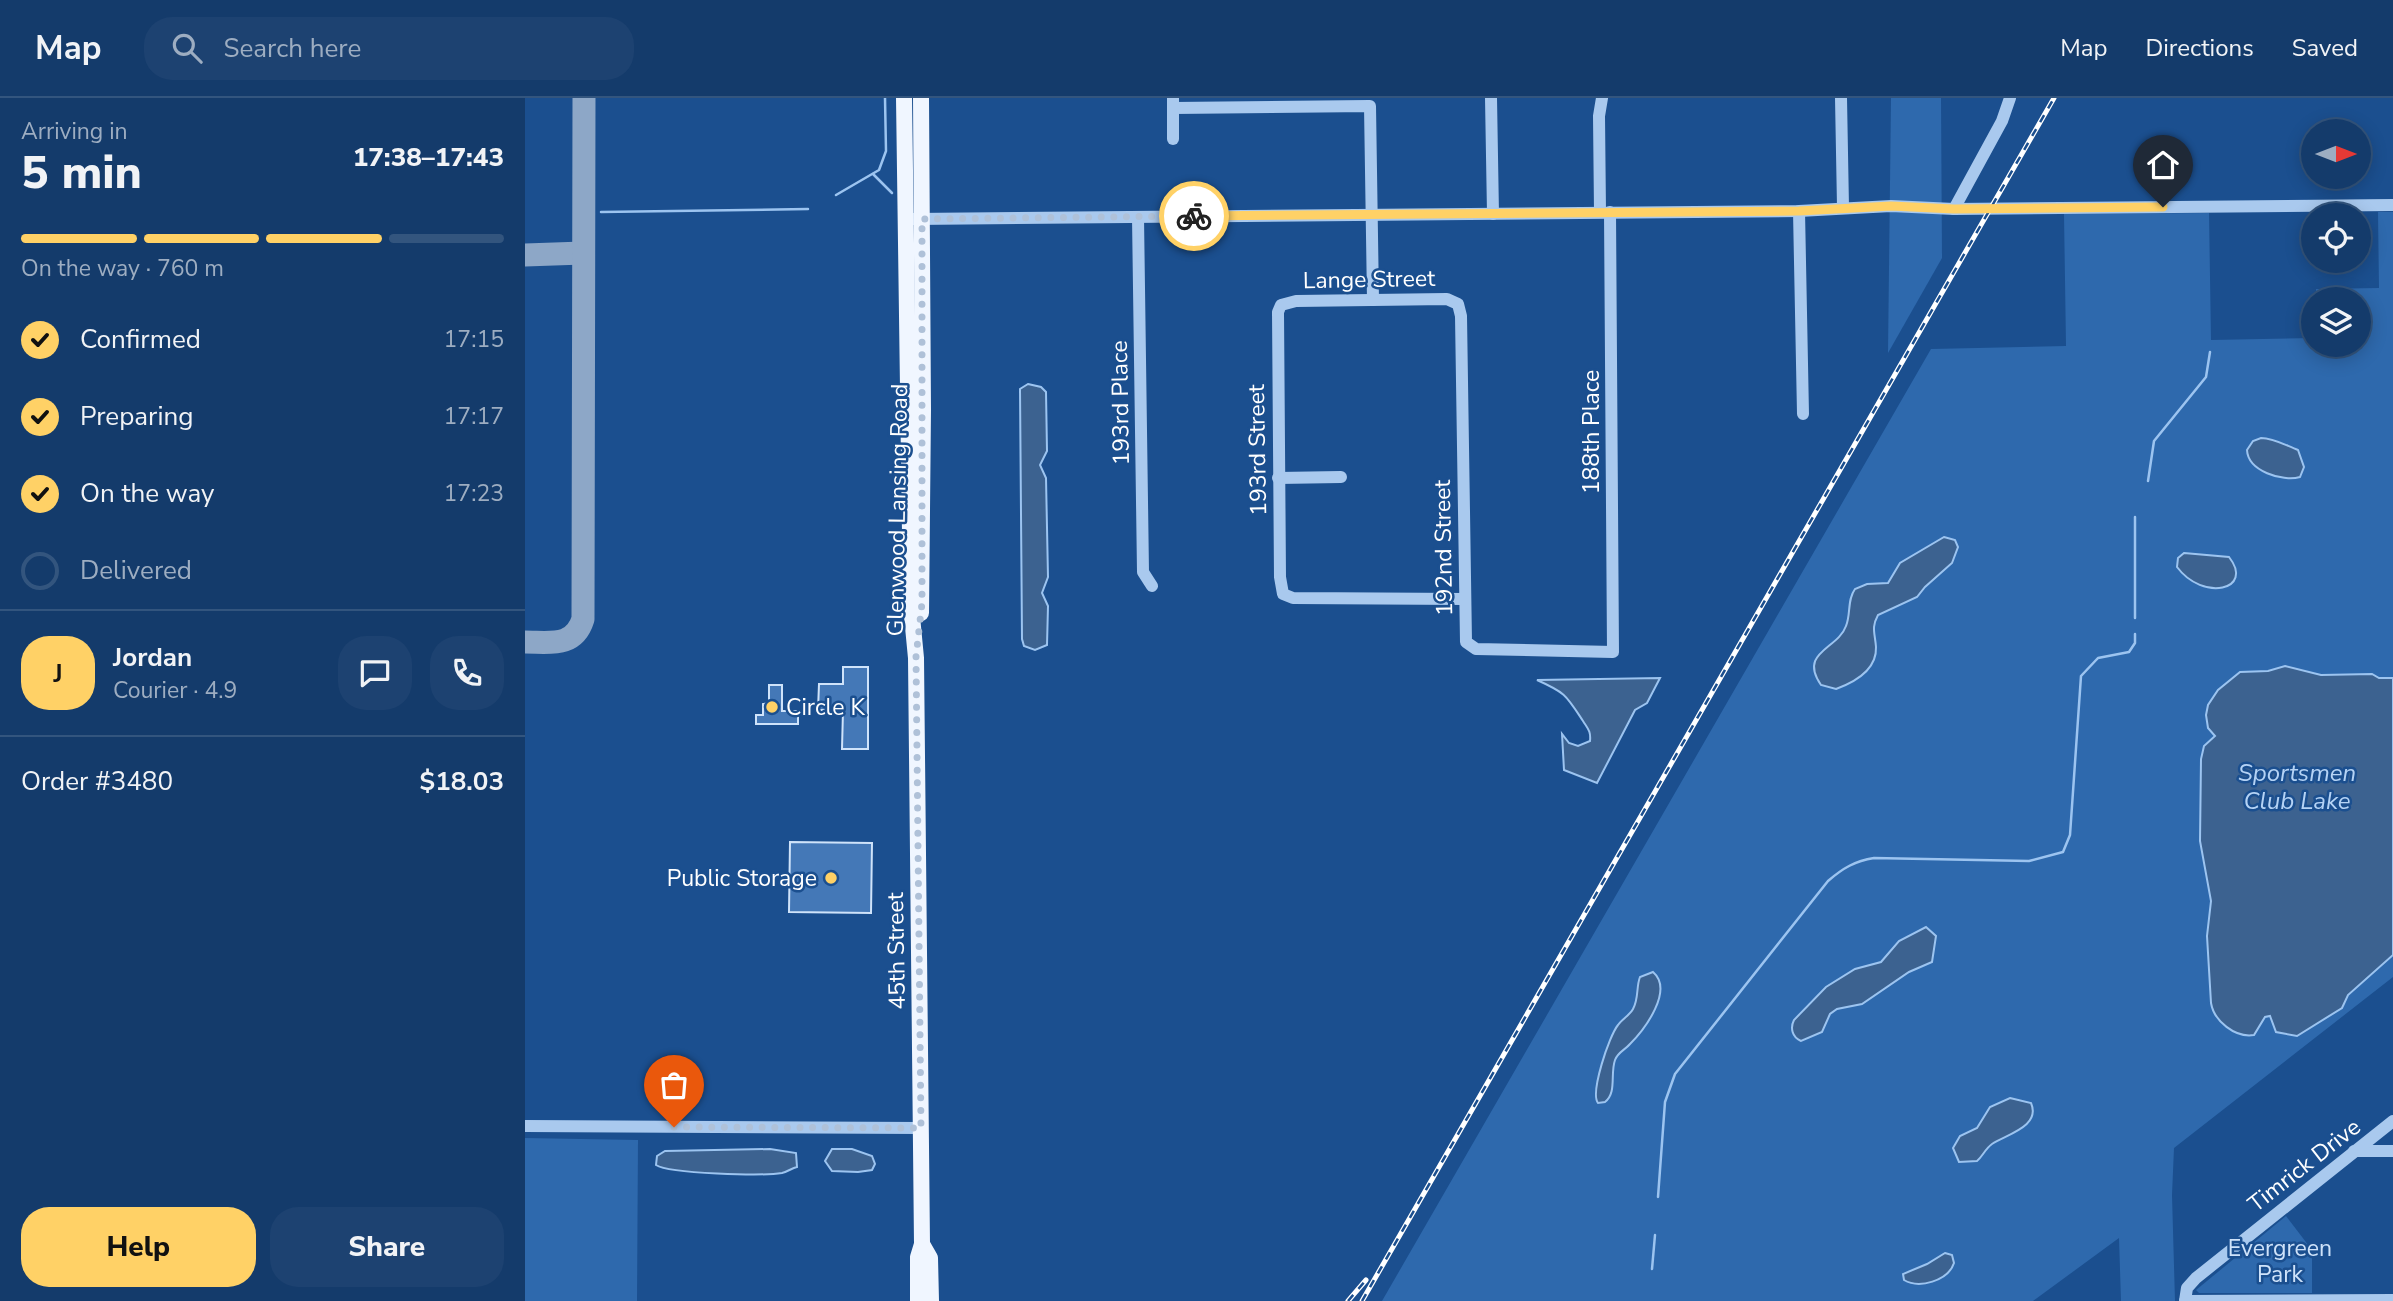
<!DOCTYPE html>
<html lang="en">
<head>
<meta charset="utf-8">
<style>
  body { margin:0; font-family:"Nunito Sans",sans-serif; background:#1d4271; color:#f1f3f6; height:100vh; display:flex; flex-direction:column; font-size:26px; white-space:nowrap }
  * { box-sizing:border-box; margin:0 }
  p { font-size:23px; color:#9dadc1 }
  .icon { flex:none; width:38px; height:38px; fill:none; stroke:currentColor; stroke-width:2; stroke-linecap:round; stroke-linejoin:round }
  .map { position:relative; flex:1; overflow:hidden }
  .details { display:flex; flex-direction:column; background:#143b6b; width:525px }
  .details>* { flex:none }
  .needle { width:46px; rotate:90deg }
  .controls { position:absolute; left:1776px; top:21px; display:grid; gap:14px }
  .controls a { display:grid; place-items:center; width:70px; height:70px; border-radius:50%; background:#143b6b; box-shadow:0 4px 18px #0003,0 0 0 2px #33557e; font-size:35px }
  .pin { position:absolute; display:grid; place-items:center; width:60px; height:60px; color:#fff; margin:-72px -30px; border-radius:50% 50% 50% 0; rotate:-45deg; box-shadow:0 0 7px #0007 }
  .pin .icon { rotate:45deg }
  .courier { position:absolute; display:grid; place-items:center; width:70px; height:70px; margin:-35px; border:5px solid #ffd166; border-radius:50%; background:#fff; color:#222; box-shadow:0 2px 9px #0007 }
  .head em { font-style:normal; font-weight:800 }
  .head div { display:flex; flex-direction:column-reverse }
  .head { display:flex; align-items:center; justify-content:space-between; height:119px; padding:0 21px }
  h1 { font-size:46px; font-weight:800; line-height:52px }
  .bar { display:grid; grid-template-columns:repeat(4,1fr); gap:10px 7px; align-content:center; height:84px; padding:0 21px }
  .bar i { height:9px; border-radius:5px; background:#33557e }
  .bar .selected { background:#ffd166 }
  .bar p { grid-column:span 4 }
  .line { display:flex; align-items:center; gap:18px; padding:0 21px; border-top:2px solid #33557e }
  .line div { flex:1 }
  .round { display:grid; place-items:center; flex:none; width:74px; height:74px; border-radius:28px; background:#1d4271 }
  ol { padding:0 21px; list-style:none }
  li { display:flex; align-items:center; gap:21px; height:77px }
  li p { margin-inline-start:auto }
  li .icon { padding:7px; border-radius:50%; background:#ffd166; color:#111; stroke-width:4 }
  li:last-child { color:#9dadc1 }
  li i { width:38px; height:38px; border:4px solid #33557e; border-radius:50% }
  .action { display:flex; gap:14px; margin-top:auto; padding:14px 21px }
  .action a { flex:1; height:80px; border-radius:28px; background:#ffd166; color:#111; font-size:28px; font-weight:800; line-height:80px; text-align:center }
  .action a+a { background:#1d4271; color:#f1f3f6 }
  header { display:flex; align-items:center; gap:42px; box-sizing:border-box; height:98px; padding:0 35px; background:#143b6b; border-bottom:2px solid #33557e }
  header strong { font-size:33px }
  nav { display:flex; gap:38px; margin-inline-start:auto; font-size:24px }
  .search { width:490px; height:63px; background:#1d4271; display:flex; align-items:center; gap:18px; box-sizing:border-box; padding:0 24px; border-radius:28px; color:#9dadc1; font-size:26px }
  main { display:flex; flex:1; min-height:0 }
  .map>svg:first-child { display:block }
  .green { fill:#2e69ad }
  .water { fill:#3c6290; stroke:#9cc4f0; stroke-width:2 }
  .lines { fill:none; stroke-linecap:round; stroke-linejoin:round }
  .stream { stroke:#9cc4f0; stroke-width:2.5 }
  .taxiway { stroke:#8da7c7; stroke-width:23 }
  .building { fill:#4478b7; stroke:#cfe3fa; stroke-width:2 }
  .minor { stroke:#a9c9ee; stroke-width:12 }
  .major { stroke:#f0f6ff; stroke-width:16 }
  .rail-casing { stroke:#fff; stroke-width:5 }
  .rail { stroke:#1b4f8f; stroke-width:2.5; stroke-dasharray:8; stroke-linecap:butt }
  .done { stroke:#afc1d8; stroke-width:7; stroke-dasharray:0 12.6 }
  .route { stroke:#ffd166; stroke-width:9 }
  .poi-dot { fill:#ffd166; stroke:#1b4f8f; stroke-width:2.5 }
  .labels { text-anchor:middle; stroke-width:5; stroke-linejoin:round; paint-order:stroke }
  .street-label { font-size:23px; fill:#fff; stroke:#1b4f8f }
  .poi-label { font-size:23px; fill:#fff; stroke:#1b4f8f; text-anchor:start }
  .park-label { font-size:23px; fill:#cfe3fa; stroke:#1b4f8f }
  .water-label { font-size:24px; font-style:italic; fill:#b5d3f5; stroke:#1b4f8f }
</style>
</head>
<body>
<header>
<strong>Map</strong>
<div class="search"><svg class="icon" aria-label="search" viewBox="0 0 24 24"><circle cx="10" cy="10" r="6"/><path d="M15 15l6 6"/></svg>Search here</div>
<nav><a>Map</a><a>Directions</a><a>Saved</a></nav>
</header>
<main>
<section class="details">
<div class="head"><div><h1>5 min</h1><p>Arriving in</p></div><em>17:38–17:43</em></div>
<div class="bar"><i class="selected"></i><i class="selected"></i><i class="selected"></i><i></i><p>On the way · 760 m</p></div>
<ol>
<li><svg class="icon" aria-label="check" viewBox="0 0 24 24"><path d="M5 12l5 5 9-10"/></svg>Confirmed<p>17:15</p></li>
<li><svg class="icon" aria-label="check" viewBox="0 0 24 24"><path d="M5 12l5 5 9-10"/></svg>Preparing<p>17:17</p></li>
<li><svg class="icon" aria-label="check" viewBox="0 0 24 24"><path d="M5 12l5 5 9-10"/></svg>On the way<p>17:23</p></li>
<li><i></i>Delivered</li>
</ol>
<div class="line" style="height:126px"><b class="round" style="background:#ffd166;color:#111">J</b><div><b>Jordan</b><p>Courier · 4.9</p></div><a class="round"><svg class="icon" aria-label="chat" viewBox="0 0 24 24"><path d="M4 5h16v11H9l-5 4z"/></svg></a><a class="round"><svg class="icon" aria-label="phone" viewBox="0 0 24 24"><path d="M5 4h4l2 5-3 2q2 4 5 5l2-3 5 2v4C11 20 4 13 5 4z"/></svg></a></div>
<div class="line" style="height:91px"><div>Order #3480</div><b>$18.03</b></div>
<div class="action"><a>Help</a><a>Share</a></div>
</section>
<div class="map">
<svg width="1868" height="1203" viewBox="0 0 1868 1203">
  <rect width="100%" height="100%" fill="#1b4f8f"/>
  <g class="green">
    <polygon points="1366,0 1416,0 1417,160 1363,255"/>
    <polygon points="1853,114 1868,114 1868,879 1649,1050 1647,1097 1650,1203 1596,1203 1594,1140 1508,1203 857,1203 1406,251 1541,248 1539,116 1684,115 1686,242 1788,240 1788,247 1834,247 1834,201 1791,201 1791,191 1854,190"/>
    <polygon points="0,1040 113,1042 112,1203 0,1203"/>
    <polygon points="1761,1118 1787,1152 1787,1195 1674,1195 1671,1192"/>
  </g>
  <g class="water">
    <polygon points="503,286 516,289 521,294 522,353 515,367 521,380 523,479 517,495 523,508 522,547 510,552 499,548 497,541 495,291"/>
    <path d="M1736 340C1749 340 1762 348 1773 352L1779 369 1775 379C1757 384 1723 373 1722 352L1728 343Z"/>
    <path d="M1419 439 1430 442 1433 449 1427 465 1400 489 1392 499 1353 517C1346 530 1350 535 1351 549 1352 572 1330 584 1311 591L1296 587C1273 554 1313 551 1321 528 1326 516 1322 502 1330 491L1342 486 1363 485 1375 465Z"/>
    <path d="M1659 455 1704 459C1730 492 1678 504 1652 469L1653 460Z"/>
    <path d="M1760 568 1796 577 1847 576 1854 580H1868V857L1823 897 1817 910 1772 938 1751 934 1745 918 1740 919 1729 937C1710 940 1689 923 1686 905L1682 838 1686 803 1675 743 1676 661 1679 648 1690 638 1683 630 1681 617 1683 607 1693 592 1715 574 1743 573Z"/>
    <path d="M1135 580 1122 605 1110 612 1072 685 1039 672 1037 636 1044 645 1053 648 1065 643C1066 633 1063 631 1058 623 1041 597 1041 595 1012 582Z"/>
    <path d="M1401 829 1411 838 1407 864 1384 874 1337 906 1312 911 1305 916 1297 934 1276 943C1267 939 1265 930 1269 922L1301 889 1330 871 1356 864 1374 843Z"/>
    <path d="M1128 874C1149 892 1120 931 1105 946 1100 952 1093 954 1090 962 1085 976 1092 995 1080 1004L1073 1005C1065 995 1084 938 1093 927 1097 921 1104 918 1108 911 1114 900 1111 889 1115 879Z"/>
    <path d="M1485 1000 1506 1005C1516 1028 1483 1036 1467 1046 1460 1051 1458 1058 1452 1063L1434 1064 1428 1050 1435 1038 1452 1030 1465 1009Z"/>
    <path d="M245 1051 271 1055 272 1069C267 1070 262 1074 257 1075 238 1078 145 1076 131 1067L132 1058 140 1053Z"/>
    <polygon points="307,1051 327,1051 347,1058 350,1066 347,1072 333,1074 307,1073 300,1063"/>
    <path d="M1420 1155 1427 1157 1429 1165C1423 1183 1394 1191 1379 1182L1378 1176 1402 1166Z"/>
  </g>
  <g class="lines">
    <g class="stream">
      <polyline points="348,76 367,95"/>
      <polyline points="311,97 354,72 361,53 360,0"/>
      <polyline points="76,114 283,111"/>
      <polyline points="1623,383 1629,343 1681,279 1685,254"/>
      <polyline points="1610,520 1610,419"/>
      <path d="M1133 1099 1140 1004 1150 976 1303 783C1318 770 1330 763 1349 760L1504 763 1538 754 1545 737 1556 578 1573 560 1604 554 1610 545V536"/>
      <polyline points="1127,1171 1130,1137"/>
    </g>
    <g class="taxiway">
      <polyline points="0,157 58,155"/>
      <path d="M0 544C25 544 49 550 58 521L59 0"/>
    </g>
  </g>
  <g class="building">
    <polygon points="318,569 343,569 343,651 317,651 318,612 293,612 294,586 318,586"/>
    <polygon points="244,587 257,587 257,613 273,613 273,626 231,626 231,617 238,617 238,606 244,605"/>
    <polygon points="265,744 347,745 346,815 264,814"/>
  </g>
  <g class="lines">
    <g class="minor">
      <polyline points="966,0 968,116"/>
      <polyline points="1316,0 1318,109"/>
      <polyline points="648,10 845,8 848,202"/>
      <polyline points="648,41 648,0"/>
      <polyline points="1429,111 1477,23 1485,0"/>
      <polyline points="1274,113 1278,316"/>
      <polyline points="1075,114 1074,18 1077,0"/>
      <polyline points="613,119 618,474 627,488"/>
      <polyline points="388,121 1274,113 1366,108 1429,111 1868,107"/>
      <polyline points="753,380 816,379"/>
      <polyline points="940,501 768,500 758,496 755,479 753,214 756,207 771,203 922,201 933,206 936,218 941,544 951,551 1088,554 1085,114"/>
      <polyline points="0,1028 396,1030"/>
      <polyline points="1829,1053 1868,1053"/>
      <polyline points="1660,1203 1662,1190 1671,1180 1868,1023"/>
      <polyline points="1660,1203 1868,1202"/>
    </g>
    <g class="major">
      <polyline points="379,0 386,508 391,560 397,1146 393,1159 393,1203"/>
      <polyline points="396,0 398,311 396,515"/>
      <polyline points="397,1146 405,1160 406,1203"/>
    </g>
    <g class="rail-casing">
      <g id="rail">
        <polyline points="823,1203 841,1182"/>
        <polyline points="837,1203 1529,0"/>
      </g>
    </g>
    <use href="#rail" class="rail"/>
  </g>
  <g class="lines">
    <polyline class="done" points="149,1029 396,1030 391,559 397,505 397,121 669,118"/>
    <polyline class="route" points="669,118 1274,113 1366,108 1429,111 1638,109"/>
  </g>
  <g class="poi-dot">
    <circle cx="247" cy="609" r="7"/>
    <circle cx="306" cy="780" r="7"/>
  </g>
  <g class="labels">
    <g class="street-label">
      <text transform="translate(844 181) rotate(-1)" y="8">Lange Street</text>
      <text transform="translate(595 305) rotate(-91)" y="8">193rd Place</text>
      <text transform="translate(1066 334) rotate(-90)" y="8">188th Place</text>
      <text transform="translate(732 352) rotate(-91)" y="8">193rd Street</text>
      <text transform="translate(372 412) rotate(-89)" y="8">Glenwood Lansing Road</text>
      <text transform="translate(918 450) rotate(-91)" y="8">192nd Street</text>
      <text transform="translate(371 853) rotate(-91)" y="8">45th Street</text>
      <text transform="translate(1779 1067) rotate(-38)" y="8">Timrick Drive</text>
    </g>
    <g class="poi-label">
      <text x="261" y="617">Circle K</text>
      <text x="292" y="788" text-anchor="end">Public Storage</text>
    </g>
    <g class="park-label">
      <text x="1755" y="1158">Evergreen<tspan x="1755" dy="26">Park</tspan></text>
    </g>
    <g class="water-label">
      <text x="1772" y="683">Sportsmen<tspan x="1772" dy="28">Club Lake</tspan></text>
    </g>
  </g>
</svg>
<div class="controls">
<a><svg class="needle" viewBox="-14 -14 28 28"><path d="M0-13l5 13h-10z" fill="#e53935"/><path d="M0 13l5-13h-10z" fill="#9dadc1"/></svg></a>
<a><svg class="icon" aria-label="locate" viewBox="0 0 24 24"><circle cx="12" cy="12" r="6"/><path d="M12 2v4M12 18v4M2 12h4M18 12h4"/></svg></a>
<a><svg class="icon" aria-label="layers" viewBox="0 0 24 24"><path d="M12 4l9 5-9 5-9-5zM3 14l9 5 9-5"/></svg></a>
</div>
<div class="pin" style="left:149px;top:1029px;background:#ea580c"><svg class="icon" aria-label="bag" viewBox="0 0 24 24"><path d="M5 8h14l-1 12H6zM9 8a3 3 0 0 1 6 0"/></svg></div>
<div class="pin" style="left:1638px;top:109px;background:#1f2937"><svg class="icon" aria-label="home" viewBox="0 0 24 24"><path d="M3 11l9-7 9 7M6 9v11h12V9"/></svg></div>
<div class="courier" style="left:669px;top:118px"><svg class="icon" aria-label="bike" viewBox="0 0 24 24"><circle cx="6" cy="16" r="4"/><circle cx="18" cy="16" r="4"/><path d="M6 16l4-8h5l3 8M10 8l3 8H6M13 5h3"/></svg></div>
</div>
</main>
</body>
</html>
